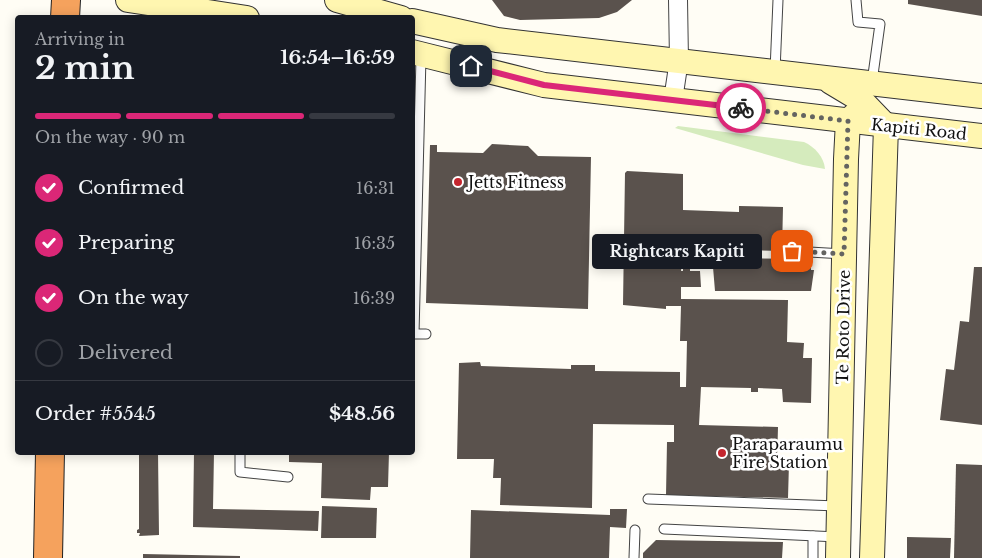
<!DOCTYPE html>
<html lang="en">
<head>
<meta charset="utf-8">
<style>
  body { margin:0; font-family:"Libre Baskerville",serif; background:#20242c; color:#f1f3f6; height:100vh; display:flex; flex-direction:column; font-size:19px; white-space:nowrap }
  * { box-sizing:border-box; margin:0 }
  p { font-size:16px; color:#9ea1a6 }
  .icon { flex:none; width:28px; height:28px; fill:none; stroke:currentColor; stroke-width:2; stroke-linecap:round; stroke-linejoin:round }
  .map { position:relative; flex:1; overflow:hidden }
  .drawer { position:absolute; left:15px; top:15px; width:400px; height:440px; display:flex; flex-direction:column; background:#171b24; border-radius:5px; box-shadow:0 2px 12px #0003 }
  .drawer>* { flex:none }
  .pin { position:absolute; display:grid; place-items:center; width:42px; height:42px; color:#fff; margin:-21px; border-radius:10px; box-shadow:0 2px 8px #0006 }
  .courier { position:absolute; display:grid; place-items:center; width:50px; height:50px; margin:-25px; border:4px solid #db2777; border-radius:50%; background:#fff; color:#222; box-shadow:0 1px 6px #0007 }
  .bubble { position:absolute; height:35px; border-radius:5px; background:#171b24; box-shadow:0 2px 12px #0003; font-size:16px; font-weight:700; line-height:35px; text-align:center }
  .headline em { font-style:normal; font-weight:700 }
  .headline div { display:flex; flex-direction:column-reverse }
  .headline { display:flex; align-items:center; justify-content:space-between; height:85px; padding:0 20px }
  h1 { font-size:32px; font-weight:700; line-height:38px }
  .bar { display:grid; grid-template-columns:repeat(4,1fr); gap:8px 5px; align-content:center; height:60px; padding:0 20px }
  .bar i { height:6px; border-radius:4px; background:#363941 }
  .bar .selected { background:#db2777 }
  .bar p { grid-column:span 4 }
  .line { display:flex; align-items:center; gap:12px; padding:0 20px; border-top:1px solid #363941 }
  .line div { flex:1 }
  ol { padding:0 20px; list-style:none }
  li { display:flex; align-items:center; gap:15px; height:55px }
  li p { margin-inline-start:auto }
  li .icon { padding:5px; border-radius:50%; background:#db2777; color:#fff; stroke-width:4 }
  li:last-child { color:#9ea1a6 }
  li i { width:28px; height:28px; border:2px solid #363941; border-radius:50% }
  .map>svg:first-child { display:block }
  .green { fill:#d5ebbd }
  .building { fill:#5a524d }
  .lines { fill:none; stroke-linecap:round; stroke-linejoin:round }
  .lane-casing { stroke:#444; stroke-width:11 }
  .street-casing { stroke:#444; stroke-width:20 }
  .secondary-casing { stroke:#333; stroke-width:26 }
  .highway-casing { stroke:#222; stroke-width:30 }
  .lane { stroke:#fff; stroke-width:9 }
  .street { stroke:#fff; stroke-width:18 }
  .secondary { stroke:#fff6b0; stroke-width:24 }
  .highway { stroke:#f5a25d; stroke-width:28 }
  .done { stroke:#646461; stroke-width:5; stroke-dasharray:0 9 }
  .route { stroke:#db2777; stroke-width:6 }
  .poi-dot { fill:#c4262e; stroke:#fff; stroke-width:2 }
  .labels { text-anchor:middle; stroke-width:5; stroke-linejoin:round; paint-order:stroke }
  .street-label { font-size:16px; fill:#111; stroke:#fff }
  .poi-label { font-size:16px; fill:#111; stroke:#fff; text-anchor:start }
</style>
</head>
<body>
<div class="map">
<svg width="982" height="558" viewBox="0 0 982 558">
  <rect width="100%" height="100%" fill="#fffdf5"/>
  <path class="green" d="M678 126 804 142C815 147 824 157 825 169L803 165 675 128Z"/>
  <g class="building">
    <polygon points="492,0 632,0 617,12 599,18 520,20 504,16"/>
    <polygon points="908,0 982,0 982,16 908,4"/>
    <polygon points="492,144 528,146 538,156 591,157 588,309 426,303 430,145 437,145 437,152 483,153"/>
    <polygon points="627,171 683,174 683,210 739,212 739,206 783,207 782,251 694,249 693,257 682,258 681,271 683,271 683,265 690,265 690,271 700,271 701,287 681,287 681,299 788,300 787,342 804,343 803,358 812,358 811,403 783,402 782,389 758,388 758,392 751,392 751,388 701,387 699,425 778,427 777,463 789,463 788,498 666,495 667,442 674,442 674,425 593,424 592,508 500,505 501,478 493,478 494,459 457,459 459,363 480,362 481,366 571,369 571,365 595,365 595,371 680,372 680,387 686,387 687,341 680,341 681,306 666,306 666,309 623,305 625,173"/>
    <polygon points="717,258 811,259 811,270 814,270 811,291 715,291 713,267 716,267 717,265 712,264 712,261 717,261"/>
    <polygon points="974,267 982,267 982,425 940,420 946,369 954,370 960,321 969,322"/>
    <polygon points="139,452 158,452 159,535 139,536 140,533 137,533 137,530 139,529"/>
    <polygon points="194,452 214,452 213,509 319,511 318,531 193,527"/>
    <polygon points="289,452 389,452 388,487 371,487 370,500 321,498 322,463 289,462"/>
    <polygon points="956,464 982,465 982,558 954,558"/>
    <polygon points="322,506 377,508 376,538 321,538"/>
    <polygon points="610,509 627,509 626,528 610,527 609,558 470,558 471,510 610,515"/>
    <polygon points="907,537 951,538 950,558 907,558"/>
    <polygon points="656,540 783,542 782,558 643,558 643,553"/>
    <polygon points="143,554 240,556 240,558 143,558"/>
  </g>
  <g class="lines">
    <g class="lane-casing">
      <g id="lane">
        <polyline points="856,0 858,22 880,24 872,82"/>
        <polyline points="421,57 414,334 426,334"/>
        <polyline points="775,71 778,0"/>
        <polyline points="792,251 844,254"/>
        <polyline points="240,452 240,472 288,477"/>
        <polyline points="648,499 838,506"/>
        <polyline points="664,529 838,537"/>
        <polyline points="813,536 813,558"/>
        <polyline points="634,558 635,530"/>
      </g>
    </g>
    <g class="street-casing">
      <polyline id="street" points="673,100 679,60 678,0"/>
    </g>
    <g class="secondary-casing">
      <g id="secondary">
        <polyline points="128,0 247,18"/>
        <polyline points="337,0 401,18"/>
        <polyline points="412,21 497,40 982,96"/>
        <polyline points="412,52 544,85 982,136"/>
        <polyline points="831,82 861,100 886,126 872,558"/>
        <polyline points="838,558 846,159 848,121 860,110"/>
      </g>
    </g>
    <g class="highway-casing">
      <g id="highway">
        <polyline points="65,18 66,0"/>
        <polyline points="48,558 50,452"/>
      </g>
    </g>
    <use href="#lane" class="lane"/>
    <use href="#street" class="street"/>
    <use href="#secondary" class="secondary"/>
    <use href="#highway" class="highway"/>
  </g>
  <g class="lines">
    <polyline class="done" points="741,108 848,121 844,254 792,251"/>
    <polyline class="route" points="471,66 544,85 741,108"/>
  </g>
  <g class="poi-dot">
    <circle cx="458" cy="182" r="5"/>
    <circle cx="722" cy="453" r="5"/>
  </g>
  <g class="labels">
    <g class="street-label">
      <text transform="translate(919 129) rotate(6)" y="6">Kapiti Road</text>
      <text transform="translate(843 327) rotate(-89)" y="6">Te Roto Drive</text>
    </g>
    <g class="poi-label">
      <text x="468" y="188">Jetts Fitness</text>
      <text x="732" y="450">Paraparaumu<tspan x="732" dy="18">Fire Station</tspan></text>
    </g>
  </g>
</svg>
<div class="pin" style="left:792px;top:251px;background:#ea580c"><svg class="icon" aria-label="bag" viewBox="0 0 24 24"><path d="M5 8h14l-1 12H6zM9 8a3 3 0 0 1 6 0"/></svg></div>
<div class="pin" style="left:471px;top:66px;background:#1f2937"><svg class="icon" aria-label="home" viewBox="0 0 24 24"><path d="M3 11l9-7 9 7M6 9v11h12V9"/></svg></div>
<div class="courier" style="left:741px;top:108px"><svg class="icon" aria-label="bike" viewBox="0 0 24 24"><circle cx="6" cy="16" r="4"/><circle cx="18" cy="16" r="4"/><path d="M6 16l4-8h5l3 8M10 8l3 8H6M13 5h3"/></svg></div>
<div class="bubble" style="left:592px;top:234px;width:170px">Rightcars Kapiti</div>
<section class="drawer">
<div class="headline"><div><h1>2 min</h1><p>Arriving in</p></div><em>16:54–16:59</em></div>
<div class="bar"><i class="selected"></i><i class="selected"></i><i class="selected"></i><i></i><p>On the way · 90 m</p></div>
<ol>
<li><svg class="icon" aria-label="check" viewBox="0 0 24 24"><path d="M5 12l5 5 9-10"/></svg>Confirmed<p>16:31</p></li>
<li><svg class="icon" aria-label="check" viewBox="0 0 24 24"><path d="M5 12l5 5 9-10"/></svg>Preparing<p>16:35</p></li>
<li><svg class="icon" aria-label="check" viewBox="0 0 24 24"><path d="M5 12l5 5 9-10"/></svg>On the way<p>16:39</p></li>
<li><i></i>Delivered</li>
</ol>
<div class="line" style="height:65px"><div>Order #5545</div><b>$48.56</b></div>
</section>
</div>
</body>
</html>
